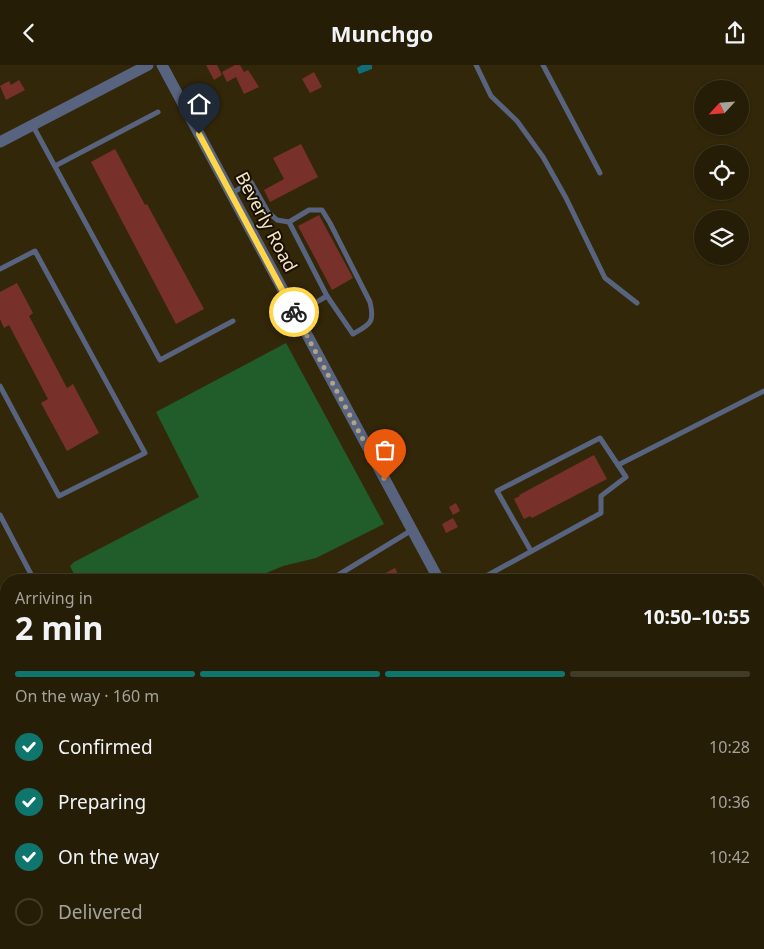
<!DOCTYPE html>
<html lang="en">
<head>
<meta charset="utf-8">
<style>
  body { margin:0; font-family:"Noto Sans",sans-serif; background:#2e2611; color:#f1f3f6; height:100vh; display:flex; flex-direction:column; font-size:19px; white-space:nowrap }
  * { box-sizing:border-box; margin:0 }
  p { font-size:16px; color:#a4a29b }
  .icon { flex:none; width:28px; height:28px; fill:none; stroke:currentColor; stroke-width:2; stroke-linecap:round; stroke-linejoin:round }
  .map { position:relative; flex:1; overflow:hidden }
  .panel { position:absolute; left:0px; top:509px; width:765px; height:376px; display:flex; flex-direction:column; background:#261d07; border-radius:20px 20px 0 0; box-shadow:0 1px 4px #0004,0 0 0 1px #423b28 }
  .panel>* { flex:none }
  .needle { width:32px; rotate:244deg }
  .tools { position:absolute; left:694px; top:15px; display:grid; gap:10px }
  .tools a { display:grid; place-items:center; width:55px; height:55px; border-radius:50%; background:#261d07; box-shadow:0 1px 4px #0004,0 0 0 1px #423b28; font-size:25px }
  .pin { position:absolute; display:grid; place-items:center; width:42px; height:42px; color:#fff; margin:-51px -21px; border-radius:50% 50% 50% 0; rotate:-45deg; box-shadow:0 0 5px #0007 }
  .pin .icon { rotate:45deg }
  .courier { position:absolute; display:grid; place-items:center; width:50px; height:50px; margin:-25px; border:4px solid #ffd54a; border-radius:50%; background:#fff; color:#222; box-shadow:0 1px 6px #0007 }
  .overview em { font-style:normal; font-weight:700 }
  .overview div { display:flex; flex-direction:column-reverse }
  .overview { display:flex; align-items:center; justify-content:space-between; height:85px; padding:0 15px }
  h1 { font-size:32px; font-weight:700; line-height:38px }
  .bar { display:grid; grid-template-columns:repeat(4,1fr); gap:8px 5px; align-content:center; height:60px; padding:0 15px }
  .bar i { height:6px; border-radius:4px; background:#423b28 }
  .bar .on { background:#0f766e }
  .bar p { grid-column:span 4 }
  ol { padding:0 15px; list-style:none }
  li { display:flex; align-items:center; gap:15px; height:55px }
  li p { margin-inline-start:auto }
  li .icon { padding:5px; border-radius:50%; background:#0f766e; color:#fff; stroke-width:4 }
  li:last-child { color:#a4a29b }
  li i { width:28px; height:28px; border:2px solid #423b28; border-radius:50% }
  header { display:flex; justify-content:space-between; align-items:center; height:65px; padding:0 15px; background:#261d07; font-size:22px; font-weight:700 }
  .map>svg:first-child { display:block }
  .forest { fill:#215d2a }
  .water { fill:#0f6f79 }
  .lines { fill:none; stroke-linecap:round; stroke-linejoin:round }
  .stream { stroke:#0f6f79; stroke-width:2.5 }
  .building { fill:#78302b }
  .service { stroke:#58647f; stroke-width:5 }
  .tertiary { stroke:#58647f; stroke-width:11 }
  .done { stroke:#b0a386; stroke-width:5; stroke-dasharray:0 9 }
  .route { stroke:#ffd54a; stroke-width:6 }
  .labels { text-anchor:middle; stroke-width:4; stroke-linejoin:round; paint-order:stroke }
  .street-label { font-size:18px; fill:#f3e6ca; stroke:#191000 }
</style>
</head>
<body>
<header><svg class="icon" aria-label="back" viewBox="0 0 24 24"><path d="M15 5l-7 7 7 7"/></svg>Munchgo<svg class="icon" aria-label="share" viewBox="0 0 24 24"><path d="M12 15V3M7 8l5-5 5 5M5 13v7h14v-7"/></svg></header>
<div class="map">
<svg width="764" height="884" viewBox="0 0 764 884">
  <rect width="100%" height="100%" fill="#332709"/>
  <polygon class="forest" points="286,278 384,459 316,493 283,501 250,515 77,515 70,501 74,497 199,432 156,347"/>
  <g class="water">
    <polygon points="362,0 372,0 372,4 359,9 357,3"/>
    <path d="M0 804 6 816V879H20C13 882 7 884 0 880Z"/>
  </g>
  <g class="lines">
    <g class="stream">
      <polyline points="0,649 6,646"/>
      <polyline points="759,711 764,712"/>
    </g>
  </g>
  <g class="building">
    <polygon points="206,0 217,0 222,10 214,15"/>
    <polygon points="235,0 240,0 244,7 248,5 259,22 244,29 236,12 227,17 222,7"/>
    <polygon points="314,7 322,22 310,28 302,14"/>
    <polygon points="19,15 25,25 6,35 0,21 9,16 11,20"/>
    <polygon points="301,79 318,112 270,137 264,125 284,114 273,93"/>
    <polygon points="115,84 145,140 147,139 204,244 176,259 91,97"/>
    <polygon points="319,150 353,213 332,225 298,161"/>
    <polygon points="17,218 33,248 29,251 67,323 73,319 99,368 67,386 41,338 48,334 9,260 4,263 0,254 0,227"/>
    <polygon points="594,390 607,414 532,453 530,451 524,454 514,434 520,431 519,430"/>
    <polygon points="456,438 460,446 453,450 449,442"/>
    <polygon points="453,453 458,462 446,468 442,459"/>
    <polygon points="395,503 401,515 372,515"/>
  </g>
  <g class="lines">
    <g class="service">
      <polyline points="476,0 491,31 517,56 543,92 566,133 605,213 637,238"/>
      <polyline points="543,0 600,108"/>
      <polyline points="33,61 160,295 233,256"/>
      <polyline points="55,101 158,47"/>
      <path d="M232 128 251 117 268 147 277 155 289 157 309 145H322L330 158 370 237C375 258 370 259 353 269L327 231 296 249"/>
      <polyline points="289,157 327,231"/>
      <polyline points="0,204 35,186 145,388 59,431 0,321"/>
      <polyline points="618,400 764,326"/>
      <polyline points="0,450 34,515"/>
      <polyline points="330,515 412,465"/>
      <polyline points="479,515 601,448 601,431 626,412 600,373 497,426 531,486"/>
      <polyline points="0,610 6,608"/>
      <polyline points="759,845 764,843"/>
      <polyline points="601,879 604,884"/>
      <polyline points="489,884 496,880"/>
      <polyline points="693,884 698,879"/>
      <polyline points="746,884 756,884"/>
    </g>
    <g class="tertiary">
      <polyline points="162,0 439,515"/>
      <polyline points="0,77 148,0"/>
      <polyline points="632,879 635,884"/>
    </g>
  </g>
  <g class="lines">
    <polyline class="done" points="294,247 385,415"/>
    <polyline class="route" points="199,69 294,247"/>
  </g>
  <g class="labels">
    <g class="street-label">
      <text transform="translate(266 157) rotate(62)" y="6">Beverly Road</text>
    </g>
  </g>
</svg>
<div class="tools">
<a><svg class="needle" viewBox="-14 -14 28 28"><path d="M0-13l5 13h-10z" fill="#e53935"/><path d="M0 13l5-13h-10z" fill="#a4a29b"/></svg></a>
<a><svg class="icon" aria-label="locate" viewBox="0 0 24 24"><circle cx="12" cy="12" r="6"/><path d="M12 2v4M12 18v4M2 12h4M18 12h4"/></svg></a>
<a><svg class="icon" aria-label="layers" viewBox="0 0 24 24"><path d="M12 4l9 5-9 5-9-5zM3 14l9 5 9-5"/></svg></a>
</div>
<div class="pin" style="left:385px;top:415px;background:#ea580c"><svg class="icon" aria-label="bag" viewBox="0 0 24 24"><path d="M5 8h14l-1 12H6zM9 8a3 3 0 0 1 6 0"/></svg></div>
<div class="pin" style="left:199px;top:69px;background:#1f2937"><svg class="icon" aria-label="home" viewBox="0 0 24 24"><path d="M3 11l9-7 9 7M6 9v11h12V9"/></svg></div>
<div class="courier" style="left:294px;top:247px"><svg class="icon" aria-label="bike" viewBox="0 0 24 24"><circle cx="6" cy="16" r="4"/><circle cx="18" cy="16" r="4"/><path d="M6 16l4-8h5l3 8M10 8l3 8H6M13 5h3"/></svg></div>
<section class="panel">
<div class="overview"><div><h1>2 min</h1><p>Arriving in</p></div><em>10:50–10:55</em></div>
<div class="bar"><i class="on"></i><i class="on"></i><i class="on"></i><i></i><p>On the way · 160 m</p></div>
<ol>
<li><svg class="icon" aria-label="check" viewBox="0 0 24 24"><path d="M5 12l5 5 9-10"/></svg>Confirmed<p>10:28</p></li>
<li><svg class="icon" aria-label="check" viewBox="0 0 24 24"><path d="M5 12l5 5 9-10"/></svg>Preparing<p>10:36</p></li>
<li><svg class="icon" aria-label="check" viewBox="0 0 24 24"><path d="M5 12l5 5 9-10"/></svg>On the way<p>10:42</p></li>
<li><i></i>Delivered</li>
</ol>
</section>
</div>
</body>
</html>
